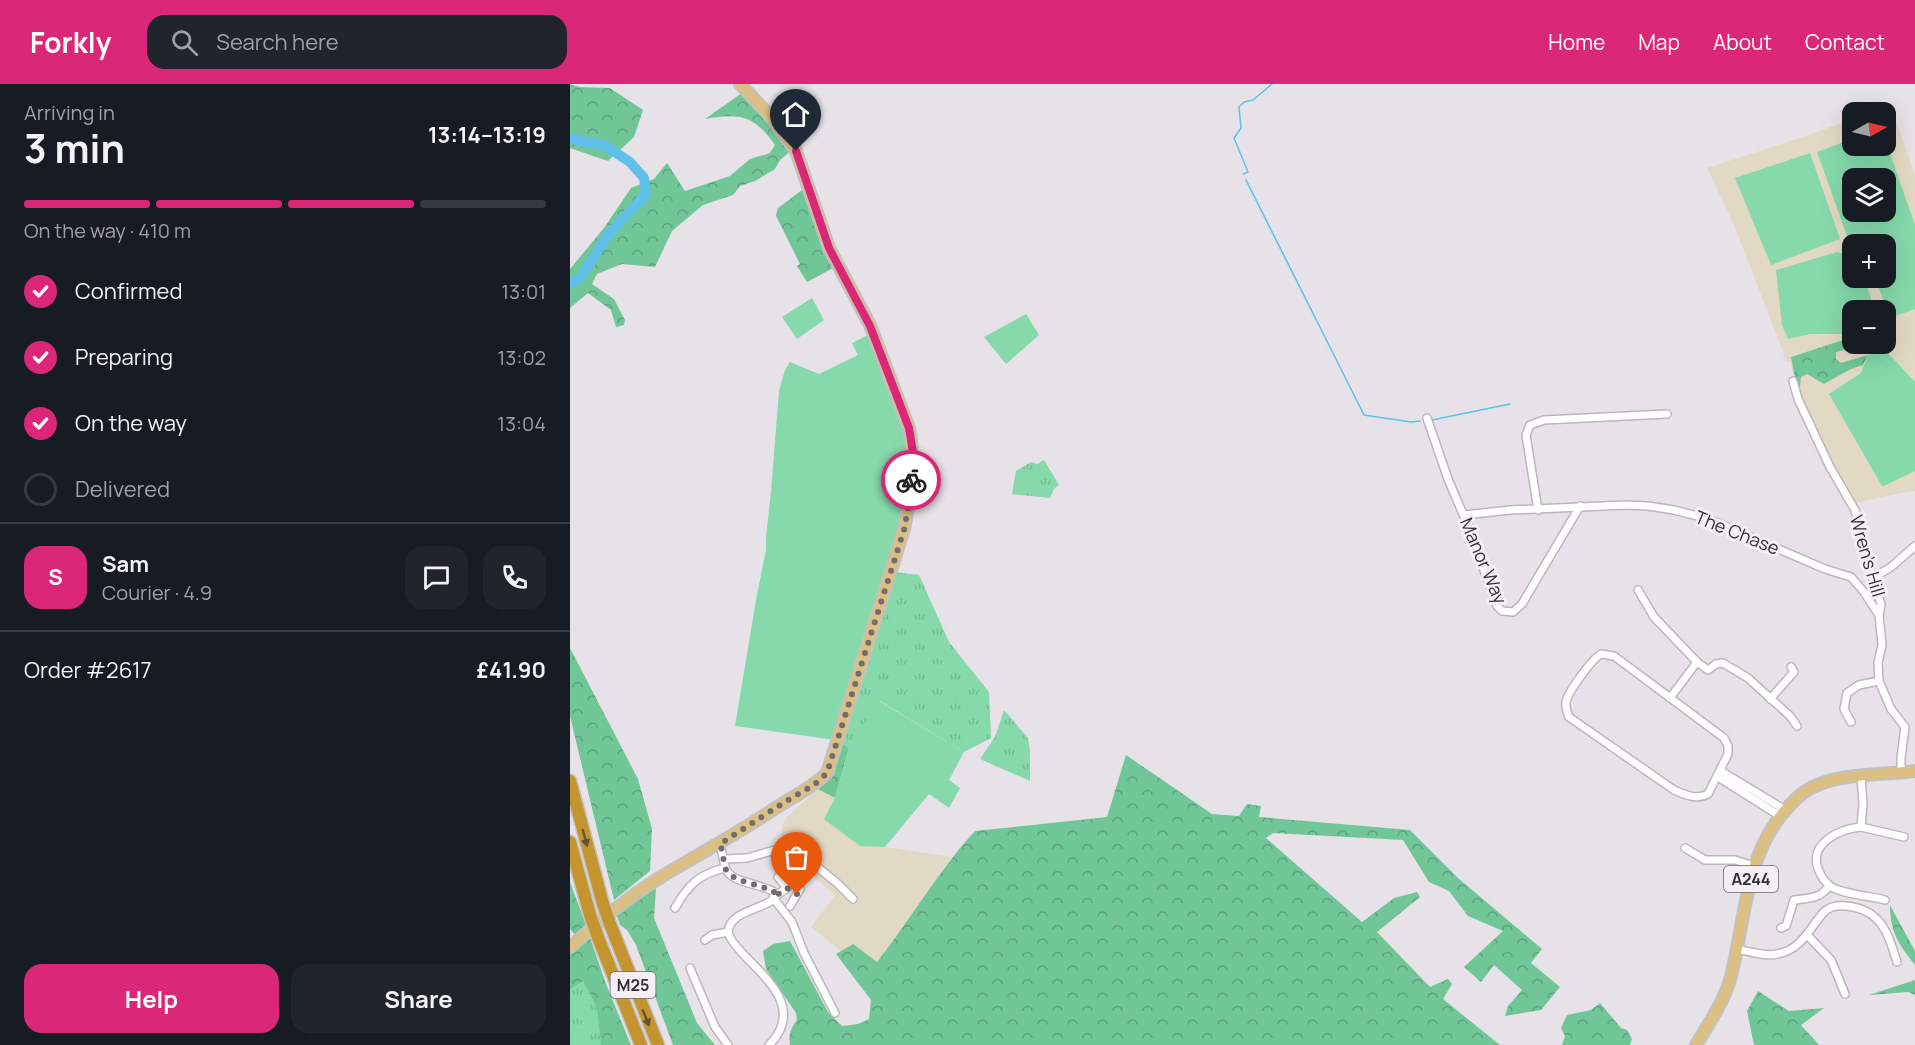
<!DOCTYPE html>
<html lang="en">
<head>
<meta charset="utf-8">
<style>
  body { margin:0; font-family:Manrope,sans-serif; background:#20242c; color:#f1f3f6; height:100vh; display:flex; flex-direction:column; font-size:22px; white-space:nowrap }
  * { box-sizing:border-box; margin:0 }
  p { font-size:20px; color:#9ea1a6 }
  .icon { flex:none; width:33px; height:33px; fill:none; stroke:currentColor; stroke-width:2; stroke-linecap:round; stroke-linejoin:round }
  .map { position:relative; flex:1; overflow:hidden }
  .drawer { display:flex; flex-direction:column; background:#171b24; width:570px }
  .drawer>* { flex:none }
  .needle { width:39px; rotate:82deg }
  .buttons { position:absolute; left:1272px; top:18px; display:grid; gap:12px }
  .buttons a { display:grid; place-items:center; width:54px; height:54px; border-radius:12px; background:#171b24; box-shadow:0 6px 24px #0002; font-size:30px }
  .pin { position:absolute; display:grid; place-items:center; width:51px; height:51px; color:#fff; margin:-62px -26px; border-radius:50% 50% 50% 0; rotate:-45deg; box-shadow:0 0 6px #0007 }
  .pin .icon { rotate:45deg }
  .courier { position:absolute; display:grid; place-items:center; width:60px; height:60px; margin:-30px; border:4px solid #db2777; border-radius:50%; background:#fff; color:#222; box-shadow:0 2px 8px #0007 }
  .summary em { font-style:normal; font-weight:700 }
  .summary div { display:flex; flex-direction:column-reverse }
  .summary { display:flex; align-items:center; justify-content:space-between; height:102px; padding:0 24px }
  h1 { font-size:39px; font-weight:700; line-height:45px }
  .bar { display:grid; grid-template-columns:repeat(4,1fr); gap:9px 6px; align-content:center; height:72px; padding:0 24px }
  .bar i { height:8px; border-radius:4px; background:#363941 }
  .bar .active { background:#db2777 }
  .bar p { grid-column:span 4 }
  .line { display:flex; align-items:center; gap:15px; padding:0 24px; border-top:2px solid #363941 }
  .line div { flex:1 }
  .round { display:grid; place-items:center; flex:none; width:63px; height:63px; border-radius:18px; background:#20242c }
  ol { padding:0 24px; list-style:none }
  li { display:flex; align-items:center; gap:18px; height:66px }
  li p { margin-inline-start:auto }
  li .icon { padding:6px; border-radius:50%; background:#db2777; color:#fff; stroke-width:4 }
  li:last-child { color:#9ea1a6 }
  li i { width:33px; height:33px; border:3px solid #363941; border-radius:50% }
  .action { display:flex; gap:12px; margin-top:auto; padding:12px 24px }
  .action a { flex:1; height:69px; border-radius:18px; background:#db2777; color:#fff; font-size:24px; font-weight:700; line-height:69px; text-align:center }
  .action a+a { background:#20242c; color:#f1f3f6 }
  header { display:flex; align-items:center; gap:36px; box-sizing:border-box; height:84px; padding:0 30px; background:#db2777; color:#fff }
  header strong { font-size:28px }
  nav { display:flex; gap:33px; margin-inline-start:auto; font-size:21px }
  .search { width:420px; height:54px; background:#20242c; display:flex; align-items:center; gap:15px; box-sizing:border-box; padding:0 21px; border-radius:18px; color:#9ea1a6; font-size:22px }
  main { display:flex; flex:1; min-height:0 }
  .map>svg:first-child { display:block }
  .education { fill:#e2d9c4; fill-rule:evenodd }
  .grass { fill:url(#grass-tufts) }
  .forest { fill:url(#forest-crowns) }
  .park { fill:#85d9aa; fill-rule:evenodd }
  .lines { fill:none; stroke-linecap:round; stroke-linejoin:round }
  .stream { stroke:#61c0ea; stroke-width:1.5 }
  .river { stroke:#61c0ea; stroke-width:10 }
  .minor-casing { stroke:#bbb7bb; stroke-width:10 }
  .primary-casing { stroke:#c1c1c2; stroke-width:14 }
  .motorway-casing { stroke:#c1c1c2; stroke-width:15 }
  .minor { stroke:#fff; stroke-width:7 }
  .primary { stroke:#dcbf82; stroke-width:10 }
  .motorway { stroke:#c4942e; stroke-width:12 }
  .motorway-bridge-casing { stroke:#c1c1c2; stroke-width:15; stroke-linecap:butt }
  .motorway-bridge { stroke:#c4942e; stroke-width:12 }
  .oneway { fill:#645331 }
  .done { stroke:#706e71; stroke-width:6; stroke-dasharray:0 10.8 }
  .route { stroke:#db2777; stroke-width:8 }
  .labels { text-anchor:middle; stroke-width:6; stroke-linejoin:round; paint-order:stroke }
  .shield { fill:#f3eff4; stroke:#6b696c; stroke-width:1.5 }
  .shield-label { font-size:16px; font-weight:bold; fill:#313032 }
  .street-label { font-size:18px; fill:#313032; stroke:#f3eff4 }
</style>
</head>
<body>
<header>
<strong>Forkly</strong>
<div class="search"><svg class="icon" aria-label="search" viewBox="0 0 24 24"><circle cx="10" cy="10" r="6"/><path d="M15 15l6 6"/></svg>Search here</div>
<nav><a>Home</a><a>Map</a><a>About</a><a>Contact</a></nav>
</header>
<main>
<section class="drawer">
<div class="summary"><div><h1>3 min</h1><p>Arriving in</p></div><em>13:14–13:19</em></div>
<div class="bar"><i class="active"></i><i class="active"></i><i class="active"></i><i></i><p>On the way · 410 m</p></div>
<ol>
<li><svg class="icon" aria-label="check" viewBox="0 0 24 24"><path d="M5 12l5 5 9-10"/></svg>Confirmed<p>13:01</p></li>
<li><svg class="icon" aria-label="check" viewBox="0 0 24 24"><path d="M5 12l5 5 9-10"/></svg>Preparing<p>13:02</p></li>
<li><svg class="icon" aria-label="check" viewBox="0 0 24 24"><path d="M5 12l5 5 9-10"/></svg>On the way<p>13:04</p></li>
<li><i></i>Delivered</li>
</ol>
<div class="line" style="height:108px"><b class="round" style="background:#db2777;color:#fff">S</b><div><b>Sam</b><p>Courier · 4.9</p></div><a class="round"><svg class="icon" aria-label="chat" viewBox="0 0 24 24"><path d="M4 5h16v11H9l-5 4z"/></svg></a><a class="round"><svg class="icon" aria-label="phone" viewBox="0 0 24 24"><path d="M5 4h4l2 5-3 2q2 4 5 5l2-3 5 2v4C11 20 4 13 5 4z"/></svg></a></div>
<div class="line" style="height:78px"><div>Order #2617</div><b>£41.90</b></div>
<div class="action"><a>Help</a><a>Share</a></div>
</section>
<div class="map">
<svg width="1345" height="961" viewBox="0 0 1345 961">
  <defs>
    <pattern id="grass-tufts" width="24" height="20" patternUnits="userSpaceOnUse" patternTransform="scale(1.5)"><rect width="24" height="20" fill="#85d9aa"/><path d="M3 7l-1-3M5 7V3M7 7l1-3M15 17l-1-3M17 17v-4M19 17l1-3" fill="none" stroke="#73bb93"/></pattern>
    <pattern id="forest-crowns" width="20" height="18" patternUnits="userSpaceOnUse" patternTransform="scale(1.5)"><rect width="20" height="18" fill="#71c698"/><path d="M2 6a3 3 0 1 1 6 0M12 15a3 3 0 1 1 6 0" fill="none" stroke="#5da17d"/></pattern>
  </defs>
  <rect width="100%" height="100%" fill="#e6e2e7"/>
  <g class="education">
    <path d="M1320 20 1345 91V407L1331 409 1285 419 1261 378 1229 312 1220 278H1217L1164 141 1137 84 1236 52 1282 35V62H1316V28H1298ZM1282 94H1316V128H1282ZM1282 160H1316V194H1282ZM1282 226H1316V260H1282Z"/>
    <polygon points="248,705 265,714 290,762 315,763 381,773 333,845 307,878 283,860 271,867 241,843 265,811 216,769 211,758 212,741 217,733"/>
  </g>
  <g class="grass">
    <polygon points="474,376 489,401 484,405 480,414 442,410 446,387 461,378 467,380"/>
    <polygon points="324,488 349,491 379,558 419,608 421,654 394,668 310,617 279,664 271,659"/>
    <polygon points="434,626 458,654 460,667 460,697 410,675 425,653"/>
    <polygon points="0,871 46,961 0,961"/>
  </g>
  <g class="forest">
    <polygon points="0,0 9,3 40,4 73,26 64,53 38,77 0,64"/>
    <path d="M172 9 222 66 210 76 205 85 185 97 170 102 163 111 133 121 102 147 85 183 52 180 27 190 22 200 44 215 55 236 54 241 46 243 41 226 18 209 0 224V185L34 144 61 104 84 95 97 79 115 107 160 92 180 75 200 69 205 61C184 31 170 29 135 35Z"/>
    <polygon points="236,103 265,183 237,198 227,182 230,180 206,132 208,124"/>
    <path d="M1282 253V260H1293L1294 263H1287L1266 268V275L1271 279 1298 271 1293 281C1282 283 1265 294 1254 300L1237 290 1231 293 1230 303 1227 304 1221 273Z"/>
    <polygon points="0,564 68,695 82,745 80,787 44,816 0,632"/>
    <polygon points="271,659 279,664 265,714 248,705 264,691"/>
    <path d="M556 671 642 730 669 732 677 720 691 722 689 733 840 746 888 794 972 865 961 879 990 903 971 926 935 932 938 922 952 906 924 881 911 898 894 883 933 847 898 832 879 807 859 798 833 756 703 749 696 754 792 838 824 814 847 808 850 813 807 848 860 903 878 895 882 900 873 915 930 961H220C218 951 221 944 227 936L226 929 196 885 193 867 203 860 220 857 258 928 272 942 288 940 299 935 301 916 266 870 283 860 307 878C341 835 368 787 405 747L537 733Z"/>
    <polygon points="0,798 16,841 5,851 0,845"/>
    <polygon points="86,803 84,834 127,939 145,961 103,961 66,861 57,846 50,841 46,829"/>
    <path d="M1320 821 1345 867V881C1329 861 1320 848 1320 821Z"/>
    <polygon points="19,851 36,900 61,961 31,961 27,924 13,897 0,905 0,868"/>
    <polygon points="1345,896 1345,911 1338,908 1299,911"/>
    <polygon points="1188,907 1219,927 1254,924 1231,941 1249,961 1184,961 1177,927"/>
    <polygon points="1030,919 1051,944 1057,946 1062,955 1060,961 992,961 995,952 991,944 997,931 1021,926"/>
  </g>
  <g class="park">
    <path d="M1282 55V62H1316V58L1345 141V225L1320 234 1305 194H1316V160H1293L1290 153 1278 155 1247 68ZM1282 94H1316V128H1282Z"/>
    <polygon points="1240,69 1270,155 1201,181 1165,94"/>
    <polygon points="1267,168 1274,170 1282,176 1282,194 1294,194 1301,214 1301,226 1282,226 1282,247 1273,250 1240,250 1218,255 1212,241 1206,186"/>
    <polygon points="242,214 254,236 227,255 212,233"/>
    <polygon points="456,230 469,251 436,280 414,253"/>
    <path d="M300 250 336 348C344 409 324 466 306 524 293 568 279 612 265 656L165 642 186 516 196 466V453L201 408 209 307 215 286 220 278 249 290 288 271 282 259Z"/>
    <polygon points="1307,268 1317,268 1345,298 1345,387 1314,402 1312,402 1259,310 1291,289 1298,271"/>
    <polygon points="309,617 394,668 379,696 390,704 379,724 359,710 315,763 290,762 254,735 265,714 279,664"/>
  </g>
  <g class="lines">
    <g class="stream">
      <polyline points="673,90 678,88 664,54 671,44 669,23 674,18 683,16 702,0"/>
      <polyline points="676,96 794,331 841,338 850,337"/>
      <polyline points="862,336 940,320"/>
    </g>
    <polyline class="river" points="0,55 34,61 60,78 74,94 76,110 38,151 10,194 0,200"/>
    <g class="minor-casing">
      <g id="minor">
        <polyline points="1223,297 1228,315 1260,383 1285,426 1298,479 1311,520 1309,531 1312,561 1308,579 1309,597 1321,625 1335,643 1331,674 1331,689"/>
        <polyline points="857,334 878,395 898,442 927,522 932,527 943,528 952,520 1010,422"/>
        <polyline points="968,426 956,351 960,341 974,336 1097,330"/>
        <polyline points="894,431 940,426 1055,421 1078,422 1104,426 1139,435 1255,485 1281,493 1294,508 1309,531"/>
        <polyline points="1303,494 1321,483 1345,462"/>
        <polyline points="1068,506 1084,533 1127,578 1100,614"/>
        <path d="M1031 570 1044 572 1154 654 1158 662V670L1138 710C1127 716 1115 711 1104 706L999 633C997 628 995 624 996 618 998 608 1022 575 1031 570Z"/>
        <polyline points="1127,578 1138,586 1146,580 1153,579 1178,594 1220,632 1227,642"/>
        <polyline points="1200,615 1224,588 1221,583"/>
        <polyline points="1281,638 1274,625 1277,609 1289,601 1309,597"/>
        <polyline points="1151,687 1215,726"/>
        <path d="M1291 692 1293 720 1291 743C1269 745 1237 760 1249 787 1251 792 1255 798 1260 802 1271 810 1301 812 1315 816"/>
        <polyline points="1148,693 1210,732"/>
        <polyline points="1291,743 1334,753"/>
        <path d="M150 760C152 767 154 783 157 787 164 799 192 800 204 808V815C191 826 160 827 158 848 160 857 168 864 174 871 198 896 234 926 199 961"/>
        <polyline points="1115,764 1135,776 1165,776 1184,782"/>
        <polyline points="155,775 177,774 219,762 224,764 267,799 283,815"/>
        <polyline points="204,813 217,804 208,793"/>
        <polyline points="204,815 222,838 234,869 265,929"/>
        <polyline points="220,822 230,805"/>
        <path d="M105 824C118 801 129 790 155 784"/>
        <path d="M1211 844 1216 842 1224 816C1239 814 1250 815 1259 802"/>
        <polyline points="1238,852 1261,876 1275,910"/>
        <polyline points="135,856 142,851 158,848"/>
        <path d="M1166 865C1178 867 1195 873 1207 870 1232 866 1240 843 1254 828 1260 822 1268 821 1276 822 1311 825 1318 849 1327 878"/>
        <polyline points="120,884 145,943 158,961"/>
      </g>
    </g>
    <g class="primary-casing">
      <g id="primary">
        <path d="M0 863C29 838 58 813 91 793 127 771 165 751 201 727 220 714 241 705 257 689L334 445C341 412 346 377 339 344L300 241 259 164 226 67 201 33 170 0"/>
        <path d="M1126 961C1138 941 1153 919 1160 896 1176 836 1174 768 1220 721 1228 712 1238 704 1250 700 1279 689 1314 691 1345 687"/>
      </g>
    </g>
    <g class="motorway-casing">
      <g id="motorway">
        <polyline points="0,697 33,820"/>
        <polyline points="0,758 20,831"/>
        <polyline points="40,840 88,961"/>
        <polyline points="29,856 71,961"/>
      </g>
    </g>
    <use href="#minor" class="minor"/>
    <use href="#primary" class="primary"/>
    <use href="#motorway" class="motorway"/>
    <g class="motorway-bridge-casing">
      <g id="motorway-bridge">
        <polyline points="33,820 40,840"/>
        <polyline points="20,831 29,856"/>
      </g>
    </g>
    <use href="#motorway-bridge" class="motorway-bridge"/>
  </g>
  <defs><path id="oneway-solid" d="M-6-.8H1V-3.2L6.5 0L1 3.2V.8H-6Z" transform="scale(1.5)"/></defs>
  <g class="oneway">
    <use href="#oneway-solid" transform="translate(15 754) rotate(75)"/>
    <use href="#oneway-solid" transform="translate(76 934) rotate(68)"/>
  </g>
  <g class="lines">
    <path class="done" d="M227 810 217 804 204 813V808C192 800 158 798 155 783 153 775 153 768 150 760L218 716 244 701 257 689 334 446 340 414 341 396"/>
    <polyline class="route" points="226,67 259,164 300,242 339,344 343,368 341,396"/>
  </g>
  <g class="labels">
    <g class="shield">
      <rect x="1154" y="782" width="54" height="26" rx="4.5"/>
      <rect x="40.5" y="888" width="45" height="26" rx="4.5"/>
    </g>
    <g class="shield-label">
      <text x="1181" y="801">A244</text>
      <text x="63" y="907">M25</text>
    </g>
    <g class="street-label">
      <text transform="translate(1167 449) rotate(22)" y="6">The Chase</text>
      <text transform="translate(1297 472) rotate(74)" y="6">Wren's Hill</text>
      <text transform="translate(913 477) rotate(67)" y="6">Manor Way</text>
    </g>
  </g>
</svg>
<div class="buttons">
<a><svg class="needle" viewBox="-14 -14 28 28"><path d="M0-13l5 13h-10z" fill="#e53935"/><path d="M0 13l5-13h-10z" fill="#9ea1a6"/></svg></a>
<a><svg class="icon" aria-label="layers" viewBox="0 0 24 24"><path d="M12 4l9 5-9 5-9-5zM3 14l9 5 9-5"/></svg></a>
<a>+</a>
<a>−</a>
</div>
<div class="pin" style="left:227px;top:810px;background:#ea580c"><svg class="icon" aria-label="bag" viewBox="0 0 24 24"><path d="M5 8h14l-1 12H6zM9 8a3 3 0 0 1 6 0"/></svg></div>
<div class="pin" style="left:226px;top:67px;background:#1f2937"><svg class="icon" aria-label="home" viewBox="0 0 24 24"><path d="M3 11l9-7 9 7M6 9v11h12V9"/></svg></div>
<div class="courier" style="left:341px;top:396px"><svg class="icon" aria-label="bike" viewBox="0 0 24 24"><circle cx="6" cy="16" r="4"/><circle cx="18" cy="16" r="4"/><path d="M6 16l4-8h5l3 8M10 8l3 8H6M13 5h3"/></svg></div>
</div>
</main>
</body>
</html>
